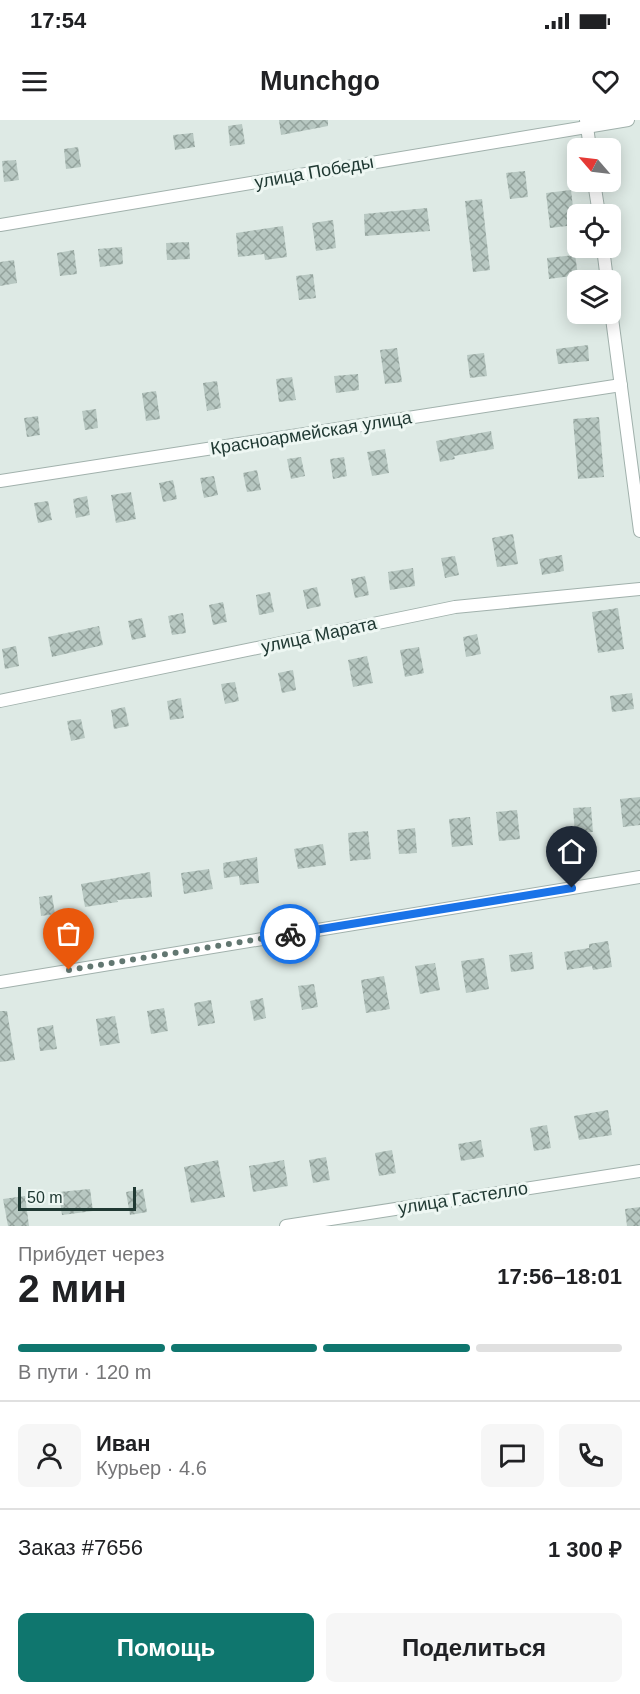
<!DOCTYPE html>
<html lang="ru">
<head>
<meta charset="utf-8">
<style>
  body { margin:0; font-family:Arial,sans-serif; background:#f6f6f6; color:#202124; height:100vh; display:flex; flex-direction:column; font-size:22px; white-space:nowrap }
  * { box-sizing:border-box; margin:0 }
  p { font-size:20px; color:#757577 }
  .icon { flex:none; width:33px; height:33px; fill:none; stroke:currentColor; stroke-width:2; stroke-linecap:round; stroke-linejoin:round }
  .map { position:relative; height:1106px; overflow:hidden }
  .details { display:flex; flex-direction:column; background:#fff; flex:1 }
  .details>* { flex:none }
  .needle { width:39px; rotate:298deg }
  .tools { position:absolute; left:567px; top:18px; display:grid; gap:12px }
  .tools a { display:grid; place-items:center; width:54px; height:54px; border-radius:9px; background:#fff; box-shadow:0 3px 15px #0003; font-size:30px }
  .scale { position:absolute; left:18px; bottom:15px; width:118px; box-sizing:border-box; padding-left:6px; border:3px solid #203933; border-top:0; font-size:16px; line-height:21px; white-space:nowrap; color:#203933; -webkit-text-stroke:4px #eef7f3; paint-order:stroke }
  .pin { position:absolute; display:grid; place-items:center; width:51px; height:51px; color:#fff; margin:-62px -26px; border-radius:50% 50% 50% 0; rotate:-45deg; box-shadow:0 0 6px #0007 }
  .pin .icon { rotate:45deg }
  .courier { position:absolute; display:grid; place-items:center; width:60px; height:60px; margin:-30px; border:4px solid #1a73e8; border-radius:50%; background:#fff; color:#222; box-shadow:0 2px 8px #0007 }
  .summary em { font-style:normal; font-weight:700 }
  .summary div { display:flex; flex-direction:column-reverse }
  .summary { display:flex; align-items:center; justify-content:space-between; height:102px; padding:0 18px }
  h1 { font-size:39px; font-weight:700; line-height:45px }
  .bar { display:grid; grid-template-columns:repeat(4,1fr); gap:9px 6px; align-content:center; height:72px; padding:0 18px }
  .bar i { height:8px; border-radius:4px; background:#e0e0e0 }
  .bar .on { background:#0f766e }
  .bar p { grid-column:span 4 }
  .line { display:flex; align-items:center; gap:15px; padding:0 18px; border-top:2px solid #e0e0e0 }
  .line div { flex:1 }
  .round { display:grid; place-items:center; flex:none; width:63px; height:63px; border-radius:9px; background:#f6f6f6 }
  .action { display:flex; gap:12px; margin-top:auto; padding:12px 18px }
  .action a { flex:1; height:69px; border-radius:9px; background:#0f766e; color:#fff; font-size:24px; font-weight:700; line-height:69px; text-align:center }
  .action a+a { background:#f6f6f6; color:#202124 }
  .status { display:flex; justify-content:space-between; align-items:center; height:42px; padding:0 30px; background:#fff; direction:ltr }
  .status svg { height:16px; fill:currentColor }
  header { display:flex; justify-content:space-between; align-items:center; height:78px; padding:0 18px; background:#fff; font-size:27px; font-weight:700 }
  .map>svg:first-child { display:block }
  .building { fill:url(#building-cross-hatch) }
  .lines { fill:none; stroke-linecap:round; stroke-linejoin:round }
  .street-casing { stroke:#a1b1ac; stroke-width:14 }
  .street { stroke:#fff; stroke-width:12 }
  .done { stroke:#627771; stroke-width:6; stroke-dasharray:0 10.8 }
  .route { stroke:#1a73e8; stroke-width:8 }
  .labels { text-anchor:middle; stroke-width:6; stroke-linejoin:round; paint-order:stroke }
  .street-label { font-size:18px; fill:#203933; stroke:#eef7f3 }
</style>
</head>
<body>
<div class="status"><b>17:54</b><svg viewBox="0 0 49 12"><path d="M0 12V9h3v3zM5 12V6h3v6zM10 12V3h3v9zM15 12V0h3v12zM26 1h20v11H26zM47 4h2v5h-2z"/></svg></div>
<header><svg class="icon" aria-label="menu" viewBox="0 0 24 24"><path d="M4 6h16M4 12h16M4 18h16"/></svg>Munchgo<svg class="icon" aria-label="heart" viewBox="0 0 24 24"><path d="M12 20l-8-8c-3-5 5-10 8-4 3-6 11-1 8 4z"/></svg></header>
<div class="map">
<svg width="640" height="1106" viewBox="0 0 640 1106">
  <defs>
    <pattern id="building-cross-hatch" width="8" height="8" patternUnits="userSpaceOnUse" patternTransform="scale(1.5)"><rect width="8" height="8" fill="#b7c7c1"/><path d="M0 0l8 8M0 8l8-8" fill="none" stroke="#94a39d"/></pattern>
  </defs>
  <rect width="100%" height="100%" fill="#deeae5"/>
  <g class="building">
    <polygon points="279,0 328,0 328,6 281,15"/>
    <polygon points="242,4 245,24 230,26 228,6"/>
    <polygon points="193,13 195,27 175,30 173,15"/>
    <polygon points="78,27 81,47 66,49 64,29"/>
    <polygon points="16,40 19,60 4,62 2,41"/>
    <polygon points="525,51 528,77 510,79 506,53"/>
    <polygon points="571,70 575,105 550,108 546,73"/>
    <polygon points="482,79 490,150 473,152 465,81"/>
    <polygon points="427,88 430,111 365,116 364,94"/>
    <polygon points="333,100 336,128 316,131 312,103"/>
    <polygon points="283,106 287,137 265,140 264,134 238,137 236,113"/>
    <polygon points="189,122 190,139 167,140 166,123"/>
    <polygon points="122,127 123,144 100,147 98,129"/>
    <polygon points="74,130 77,154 60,156 57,133"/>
    <polygon points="575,135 578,155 549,159 547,138"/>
    <polygon points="14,140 17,163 0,166 0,142"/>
    <polygon points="313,154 316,178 299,180 296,156"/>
    <polygon points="588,225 589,241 558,244 556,229"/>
    <polygon points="397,228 402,262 385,264 380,230"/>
    <polygon points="484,233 487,256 470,258 467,235"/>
    <polygon points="358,254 359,270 336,273 334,256"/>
    <polygon points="292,257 296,280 279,282 276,259"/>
    <polygon points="217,261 221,288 207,291 203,263"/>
    <polygon points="156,271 160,299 146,301 142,273"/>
    <polygon points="96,289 98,308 85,310 82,291"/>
    <polygon points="38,296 40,315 27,317 24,298"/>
    <polygon points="599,297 604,357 578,359 573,299"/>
    <polygon points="491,311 494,329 454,336 455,339 440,342 436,321"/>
    <polygon points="385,329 389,353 372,356 367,332"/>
    <polygon points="301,337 305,356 291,359 287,339"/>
    <polygon points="344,337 347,356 333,359 330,339"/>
    <polygon points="257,350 261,370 247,372 243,353"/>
    <polygon points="214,356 218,375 204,378 200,358"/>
    <polygon points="173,360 177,379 163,382 159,363"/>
    <polygon points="131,372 136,399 116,403 111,375"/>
    <polygon points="87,376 90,395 76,398 73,379"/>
    <polygon points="48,381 52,400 38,403 34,383"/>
    <polygon points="513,414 518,444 497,447 492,418"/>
    <polygon points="562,435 564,451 542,455 539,439"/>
    <polygon points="455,436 459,455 445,458 441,438"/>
    <polygon points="413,448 415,466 390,470 388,452"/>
    <polygon points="365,456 369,475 355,478 351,459"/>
    <polygon points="317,467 321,486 307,489 303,470"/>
    <polygon points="270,472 274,492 259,495 256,475"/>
    <polygon points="223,482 227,502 213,505 209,485"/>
    <polygon points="618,488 624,529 598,533 592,492"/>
    <polygon points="183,493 186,513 172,515 168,496"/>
    <polygon points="142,498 146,517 132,520 128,501"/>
    <polygon points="99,506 103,525 52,537 48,517"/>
    <polygon points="477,514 481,534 466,537 463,517"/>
    <polygon points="16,526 19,546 5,549 2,529"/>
    <polygon points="419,527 424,553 405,557 400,530"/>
    <polygon points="367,536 373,563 353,567 348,540"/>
    <polygon points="293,550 296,570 282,573 278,553"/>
    <polygon points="235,562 239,581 225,584 221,564"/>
    <polygon points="632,573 634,589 612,592 610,576"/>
    <polygon points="181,578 184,598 170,600 167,581"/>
    <polygon points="125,587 129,606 114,609 111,590"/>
    <polygon points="81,599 85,618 71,621 67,601"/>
    <polygon points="640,677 640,705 623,707 620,679"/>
    <polygon points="591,687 593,712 575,713 573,688"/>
    <polygon points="517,690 520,719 499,721 496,692"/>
    <polygon points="470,697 473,725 452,727 449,699"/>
    <polygon points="415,708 417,733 399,734 397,710"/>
    <polygon points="368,711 371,739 350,741 348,713"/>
    <polygon points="323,724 326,745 298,749 294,729"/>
    <polygon points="257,737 259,763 240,765 239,756 224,758 223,743"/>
    <polygon points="209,749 213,769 184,774 181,753"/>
    <polygon points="150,752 152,777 117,780 118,782 85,787 81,764"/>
    <polygon points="52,775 55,794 41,796 39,777"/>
    <polygon points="608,821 612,847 593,850 592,846 567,850 564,832 589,828 589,824"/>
    <polygon points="532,832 534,849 511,852 509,835"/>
    <polygon points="484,838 489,869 466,873 461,841"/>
    <polygon points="435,843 440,870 420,874 415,846"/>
    <polygon points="384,856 390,889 366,893 361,860"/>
    <polygon points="314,864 318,887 302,890 298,866"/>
    <polygon points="263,878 266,898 254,901 250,881"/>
    <polygon points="211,880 215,903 198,906 194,883"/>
    <polygon points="164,888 168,911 151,914 147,891"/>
    <polygon points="0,891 7,891 15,940 0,942"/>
    <polygon points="115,896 120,923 100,926 96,899"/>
    <polygon points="53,905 57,929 40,931 37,908"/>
    <polygon points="608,990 612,1015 579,1020 574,996"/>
    <polygon points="547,1005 551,1028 534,1031 530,1008"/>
    <polygon points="481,1020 484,1037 461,1041 458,1024"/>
    <polygon points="392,1030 396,1053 379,1056 375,1033"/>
    <polygon points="326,1037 330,1060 313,1063 309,1040"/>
    <polygon points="218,1040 225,1077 191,1083 184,1047"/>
    <polygon points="284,1040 288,1066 253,1072 249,1046"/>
    <polygon points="90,1069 93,1091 62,1095 59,1072"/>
    <polygon points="143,1069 147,1092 130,1095 126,1072"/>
    <polygon points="25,1076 29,1106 8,1106 3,1079"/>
    <polygon points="640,1087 640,1106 627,1106 625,1089"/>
  </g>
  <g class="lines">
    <g class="street-casing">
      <g id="street">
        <polyline points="586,0 590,28"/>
        <polyline points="594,62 599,94"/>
        <polyline points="0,105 628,0"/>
        <polyline points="603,128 607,160"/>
        <polyline points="610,183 640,411"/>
        <polyline points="0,361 621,265"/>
        <polyline points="0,581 455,487 640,469"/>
        <polyline points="0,862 640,757"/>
        <polyline points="286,1106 640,1051"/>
      </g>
    </g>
    <use href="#street" class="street"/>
  </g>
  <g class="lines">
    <polyline class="done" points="69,850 290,814"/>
    <polyline class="route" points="290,814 572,768"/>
  </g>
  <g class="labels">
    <g class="street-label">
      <text transform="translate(314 52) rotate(-10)" y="6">улица Победы</text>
      <text transform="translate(311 313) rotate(-9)" y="6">Красноармейская улица</text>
      <text transform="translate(319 515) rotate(-12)" y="6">улица Марата</text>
      <text transform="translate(463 1078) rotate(-9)" y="6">улица Гастелло</text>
    </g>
  </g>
</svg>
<div class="tools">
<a><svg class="needle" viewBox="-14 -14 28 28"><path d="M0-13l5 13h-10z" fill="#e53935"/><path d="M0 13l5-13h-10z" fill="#757577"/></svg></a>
<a><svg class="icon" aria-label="locate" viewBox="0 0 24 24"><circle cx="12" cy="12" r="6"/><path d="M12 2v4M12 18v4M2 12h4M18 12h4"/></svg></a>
<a><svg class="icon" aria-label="layers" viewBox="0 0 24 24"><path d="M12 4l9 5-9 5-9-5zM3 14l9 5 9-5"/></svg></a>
</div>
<div class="scale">50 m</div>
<div class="pin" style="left:69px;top:850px;background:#ea580c"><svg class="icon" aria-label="bag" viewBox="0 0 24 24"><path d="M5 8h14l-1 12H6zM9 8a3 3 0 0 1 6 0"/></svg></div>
<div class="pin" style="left:572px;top:768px;background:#1f2937"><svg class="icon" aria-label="home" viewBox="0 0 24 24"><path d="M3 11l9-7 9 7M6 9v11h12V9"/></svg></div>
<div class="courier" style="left:290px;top:814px"><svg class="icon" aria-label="bike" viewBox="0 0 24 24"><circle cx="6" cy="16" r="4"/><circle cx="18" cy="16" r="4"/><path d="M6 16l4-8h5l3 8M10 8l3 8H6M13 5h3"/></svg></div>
</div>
<section class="details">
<div class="summary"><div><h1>2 мин</h1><p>Прибудет через</p></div><em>17:56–18:01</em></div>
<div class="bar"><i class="on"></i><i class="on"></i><i class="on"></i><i></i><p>В пути · 120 m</p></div>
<div class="line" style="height:108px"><a class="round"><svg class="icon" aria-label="person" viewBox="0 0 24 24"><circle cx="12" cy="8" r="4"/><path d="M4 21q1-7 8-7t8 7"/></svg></a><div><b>Иван</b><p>Курьер · 4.6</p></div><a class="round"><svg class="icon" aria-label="chat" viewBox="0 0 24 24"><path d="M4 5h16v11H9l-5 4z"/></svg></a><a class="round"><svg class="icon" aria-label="phone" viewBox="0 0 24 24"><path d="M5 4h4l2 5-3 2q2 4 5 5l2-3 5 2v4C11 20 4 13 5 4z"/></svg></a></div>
<div class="line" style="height:78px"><div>Заказ #7656</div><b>1 300 ₽</b></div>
<div class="action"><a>Помощь</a><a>Поделиться</a></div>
</section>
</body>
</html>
